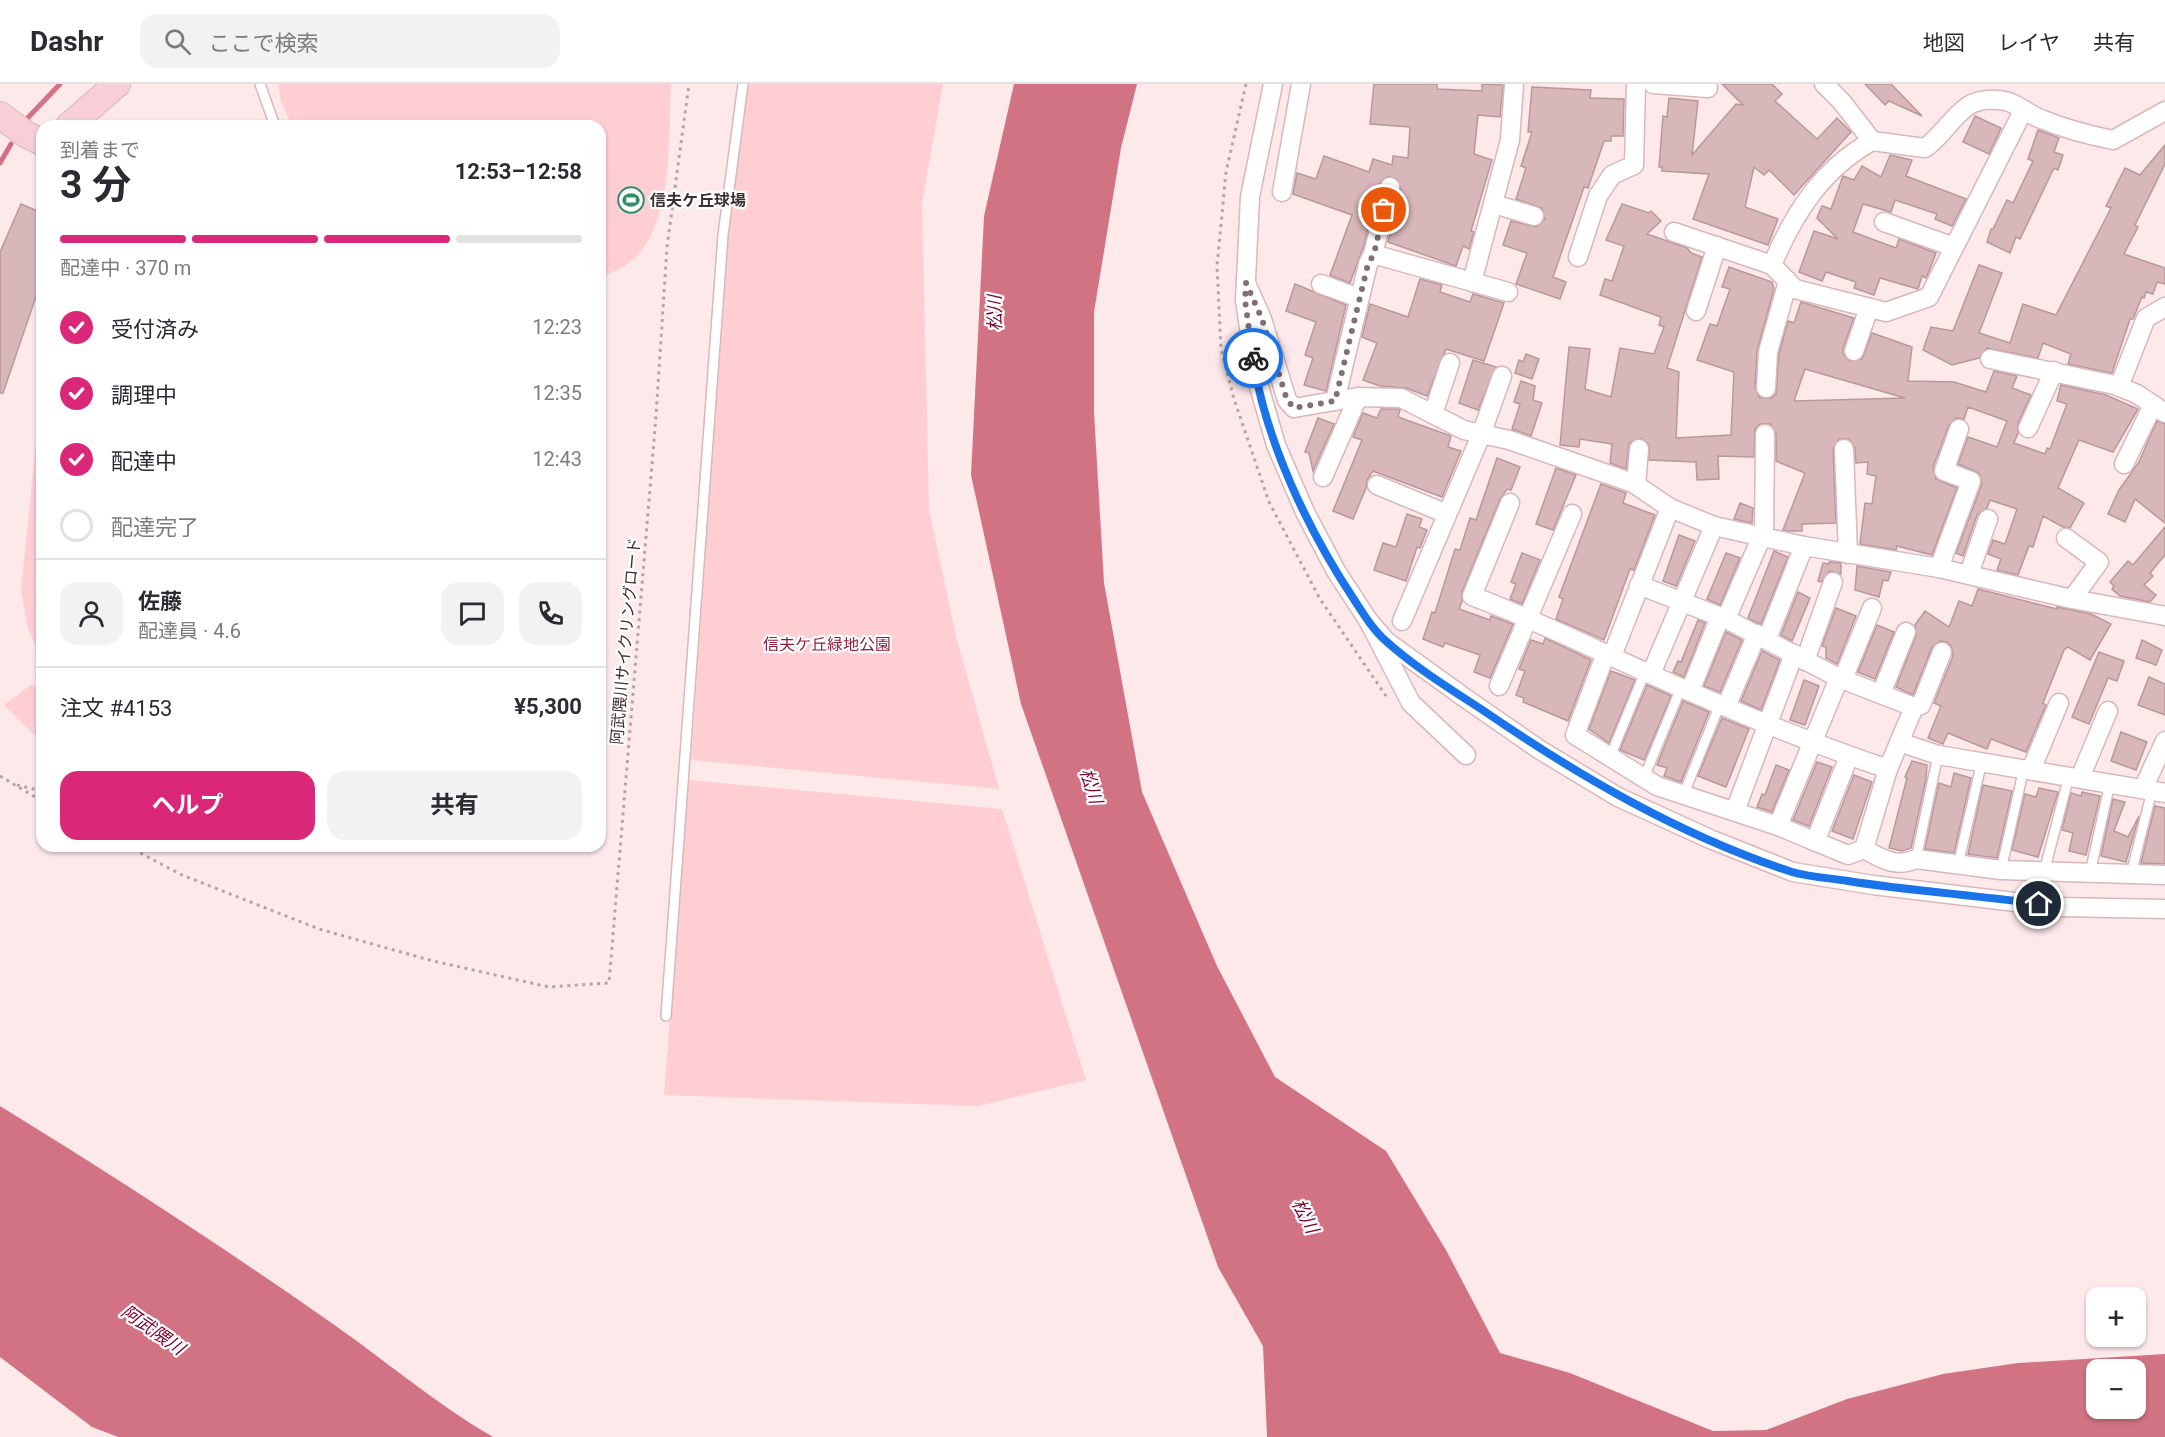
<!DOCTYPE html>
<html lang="ja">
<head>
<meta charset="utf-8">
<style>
  body { margin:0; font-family:Roboto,"Noto Sans JP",sans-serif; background:#f2f2f3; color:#2b2b33; height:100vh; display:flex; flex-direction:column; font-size:22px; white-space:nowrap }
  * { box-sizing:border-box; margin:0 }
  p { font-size:20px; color:#7c7c81 }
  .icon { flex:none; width:33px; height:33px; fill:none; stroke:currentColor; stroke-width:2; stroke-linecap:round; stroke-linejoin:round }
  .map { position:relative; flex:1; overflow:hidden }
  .panel { position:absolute; left:36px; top:36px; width:570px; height:732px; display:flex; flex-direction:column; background:#fff; border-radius:18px; box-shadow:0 2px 4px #0004 }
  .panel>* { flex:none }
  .fabs { position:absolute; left:2086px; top:1203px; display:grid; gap:12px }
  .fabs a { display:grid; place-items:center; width:60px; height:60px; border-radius:12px; background:#fff; box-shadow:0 2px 4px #0004; font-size:30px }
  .pin { position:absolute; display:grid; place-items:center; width:51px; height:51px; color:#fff; margin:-26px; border:3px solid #fff; border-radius:50%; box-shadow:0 2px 6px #0007 }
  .courier { position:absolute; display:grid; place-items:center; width:60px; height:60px; margin:-30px; border:4px solid #1a73e8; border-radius:50%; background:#fff; color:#222; box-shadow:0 2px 8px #0007 }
  .head em { font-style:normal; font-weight:700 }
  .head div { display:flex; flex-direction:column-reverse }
  .head { display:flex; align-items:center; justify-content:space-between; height:102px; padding:0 24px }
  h1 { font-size:39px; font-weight:700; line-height:45px }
  .bar { display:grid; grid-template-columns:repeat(4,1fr); gap:9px 6px; align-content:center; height:72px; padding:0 24px }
  .bar i { height:8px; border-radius:4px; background:#e1e1e2 }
  .bar .active { background:#db2777 }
  .bar p { grid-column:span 4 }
  .line { display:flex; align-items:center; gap:15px; padding:0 24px; border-top:2px solid #e1e1e2 }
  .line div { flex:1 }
  .round { display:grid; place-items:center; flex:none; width:63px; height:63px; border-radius:18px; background:#f2f2f3 }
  ol { padding:0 24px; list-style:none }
  li { display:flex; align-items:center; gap:18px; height:66px }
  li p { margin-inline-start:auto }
  li .icon { padding:6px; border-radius:50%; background:#db2777; color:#fff; stroke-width:4 }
  li:last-child { color:#7c7c81 }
  li i { width:33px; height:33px; border:3px solid #e1e1e2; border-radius:50% }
  .action { display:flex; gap:12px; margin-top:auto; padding:12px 24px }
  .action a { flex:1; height:69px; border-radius:18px; background:#db2777; color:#fff; font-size:24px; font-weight:700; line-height:69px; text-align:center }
  .action a+a { background:#f2f2f3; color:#2b2b33 }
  header { display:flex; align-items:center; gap:36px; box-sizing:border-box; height:84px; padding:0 30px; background:#fff; border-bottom:2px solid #e1e1e2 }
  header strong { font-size:28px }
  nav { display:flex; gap:33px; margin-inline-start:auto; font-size:21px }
  .search { width:420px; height:54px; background:#f2f2f3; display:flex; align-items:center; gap:15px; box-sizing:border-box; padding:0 21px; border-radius:18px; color:#7c7c81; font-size:22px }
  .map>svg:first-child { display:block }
  .green { fill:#feced3 }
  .water { fill:#d27383; fill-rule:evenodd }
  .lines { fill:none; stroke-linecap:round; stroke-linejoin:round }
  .stream { stroke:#d27383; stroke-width:5 }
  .building { fill:#d8b7ba; stroke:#b9989c; stroke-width:1.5; fill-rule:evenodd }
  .lane-casing { stroke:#d9b7bb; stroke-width:12 }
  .street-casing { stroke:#d9b7bb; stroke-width:21 }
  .secondary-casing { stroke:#d9b7bb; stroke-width:28 }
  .path { stroke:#b6a4a5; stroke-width:3; stroke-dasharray:3 4.5; stroke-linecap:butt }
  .lane { stroke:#fff; stroke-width:9 }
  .street { stroke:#fff; stroke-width:18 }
  .secondary { stroke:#f8cfd7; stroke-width:26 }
  .done { stroke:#807071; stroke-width:6; stroke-dasharray:0 10.8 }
  .route { stroke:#1a73e8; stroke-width:8 }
  .labels { text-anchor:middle; stroke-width:4.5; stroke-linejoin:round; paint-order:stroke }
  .poi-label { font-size:16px; font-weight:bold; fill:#3c2f30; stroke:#fff; text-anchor:start }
  .street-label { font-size:16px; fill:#3c2f30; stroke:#fff }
  .park-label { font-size:16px; fill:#8f1d3d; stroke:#fff }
  .water-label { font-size:18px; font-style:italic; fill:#7d032f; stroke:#fff }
</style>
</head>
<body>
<header>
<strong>Dashr</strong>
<div class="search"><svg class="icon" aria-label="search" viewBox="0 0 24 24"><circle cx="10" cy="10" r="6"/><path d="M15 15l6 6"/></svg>ここで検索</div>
<nav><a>地図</a><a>レイヤ</a><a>共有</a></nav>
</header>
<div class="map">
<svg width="2165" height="1353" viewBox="0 0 2165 1353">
  <rect width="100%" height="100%" fill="#fde8ea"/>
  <g class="green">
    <path d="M278 0H671C668 52 675 144 629 179 621 185 609 189 600 194V42H292L281 18Z"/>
    <polygon points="749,0 943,0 922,119 929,426 957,556 999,705 691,676 728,151"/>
    <polygon points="42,301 42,575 28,545 21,506"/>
    <polygon points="32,600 42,611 42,658 4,621"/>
    <polygon points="688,696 1002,725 1086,996 978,1022 664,1011"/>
  </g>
  <g class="water">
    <path d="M1014 0H1137L1121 64 1094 228V328L1104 499 1142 708 1217 882 1275 993 1386 1067 1446 1166 1500 1269 1570 1289 1713 1347 1766 1346 1847 1315 1943 1290 2018 1279 2165 1270V1353H1267L1263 1262 1218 1183 1021 620 971 391 984 132ZM2097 1286H2136V1324H2097Z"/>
    <path d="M0 1022C109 1089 217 1159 323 1233 380 1272 433 1318 493 1353H118L92 1343 0 1273Z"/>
  </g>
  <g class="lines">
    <g class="stream">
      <polyline points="22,40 60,0"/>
      <polyline points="0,79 11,60"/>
    </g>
  </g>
  <g class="building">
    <polygon points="1374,0 1437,0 1437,5 1482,7 1482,0 1503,1 1500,33 1478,31 1474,70 1492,76 1471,147 1474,148 1469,165 1463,162 1456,182 1388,158 1401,105 1397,95 1388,92 1379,100 1364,161 1350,199 1330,191 1352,131 1293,110 1297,89 1316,95 1324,72 1369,88 1373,75 1392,81 1393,72 1408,74 1410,43 1370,40"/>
    <polygon points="1722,0 1772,0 1782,10 1775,17 1817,55 1837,34 1851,48 1794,111 1769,86 1764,91 1754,83 1745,123 1778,135 1768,161 1693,135 1709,90 1662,87 1662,83 1659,83 1663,32 1667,33 1669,14 1698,17 1692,71 1736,20 1743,21"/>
    <polygon points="1865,0 1891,0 1922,32 1889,17 1885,21"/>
    <polygon points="1532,3 1591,6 1590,14 1624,15 1623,52 1611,52 1611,57 1604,57 1588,104 1584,103 1553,193 1566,198 1560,215 1516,200 1527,169 1503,161 1511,137 1536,143 1545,135 1542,124 1516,115 1526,84 1521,82 1532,48 1528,48"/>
    <polygon points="1975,32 2001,44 1989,70 1963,58"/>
    <polygon points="2038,46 2059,54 2054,68 2063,71 2058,86 2054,84 2020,155 2016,153 2010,169 1987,158 1991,145 1993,145 2007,116 2013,119 2033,77 2028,75"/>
    <polygon points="2165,61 2165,80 2135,141 2138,143 2124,170 2165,184 2165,200 2157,198 2153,210 2146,208 2144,214 2142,213 2133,235 2130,235 2112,289 2068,280 2071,270 2043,259 2038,274 1987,264 1979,274 1952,281 1923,266 1931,243 1953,247 1979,181 2002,189 1979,249 2010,259 2023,220 2056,231 2111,124 2106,122 2125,84 2140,91"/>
    <polygon points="1890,71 1912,76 1906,92 1966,115 1952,142 1935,135 1937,130 1895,116 1891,128 1863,120 1853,148 1896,164 1899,155 1936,169 1930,185 1926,194 1922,192 1918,205 1880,194 1874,211 1854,204 1856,198 1826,188 1822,197 1799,188 1814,147 1838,155 1817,134 1822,122 1831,125 1843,92 1854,96 1862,82 1881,93"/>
    <polygon points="21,120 42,129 42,195 3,309 0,309 0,168"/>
    <path d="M1622 120 1649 129 1651 127 1661 137 1647 150 1687 164 1691 169 1702 173 1667 284 1679 288 1676 354 1731 351 1734 288 1697 276 1710 240 1717 242 1730 205 1722 203 1729 183 1772 198 1774 205 1757 267 1755 303 1760 314H1771L1776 310 1779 270 1788 237 1794 239 1801 218 1854 234 1843 264V270L1850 277 1862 275 1872 249 1912 263 1908 297 1954 298 1986 308 1994 287 2017 292 2012 304 2031 311 2018 339V349L2014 359 2045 370 2047 364 2050 365 2067 320 2057 317 2061 301 2106 311 2138 325 2113 368 2079 356 2058 404 2084 419 2070 444 2063 443 2043 432 2033 463 2029 462 2018 491 1997 486 2001 475 1988 470 1993 456 2005 460 2017 425 1990 416 1987 424 1977 431 1963 472 1956 469 1982 400 1979 389 1958 380 1968 353 1997 363 2007 337 1968 323 1964 335 1956 334 1949 341 1933 383 1936 395 1957 404 1932 471 1897 462 1896 466 1860 460 1865 419 1872 420 1876 392 1867 390 1868 378 1856 379 1855 364 1849 355H1839L1833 365 1836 439 1802 440V447H1789L1783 446 1805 389 1776 377V350L1770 340H1760L1755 345 1754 373 1718 372 1719 395 1697 396 1696 378 1649 376V361L1641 354 1629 359 1626 385 1610 379 1612 360 1580 355 1579 363 1560 361 1569 263 1590 265 1585 305 1611 313 1620 264 1654 270 1664 243 1659 241 1661 233 1600 211 1605 195 1612 197 1624 162 1606 156ZM1805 285 1905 314 1794 317Z"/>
    <polygon points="1420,195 1442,201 1440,208 1470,218 1473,210 1504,219 1484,277 1446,265 1427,312 1406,304 1380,302 1363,296 1377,259 1362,253 1370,220 1408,233"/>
    <polygon points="1295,200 1346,221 1326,307 1304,301 1313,274 1305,271 1316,238 1286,227"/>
    <polygon points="1526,270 1539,275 1532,295 1515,289 1519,276 1523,278"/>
    <polygon points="1473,276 1496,283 1478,326 1459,319"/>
    <polygon points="1521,297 1535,302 1533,316 1542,319 1531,352 1512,345 1520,320 1514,318"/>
    <polygon points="1381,325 1398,325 1400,326 1398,333 1451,352 1448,363 1461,367 1442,413 1373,387 1367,396 1366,404 1353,435 1333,427 1362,356 1353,353 1363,329 1377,334"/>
    <polygon points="1318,334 1334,340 1313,387 1309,369 1305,368"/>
    <polygon points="2157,337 2165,340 2165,439 2135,415 2125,438 2108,430 2119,406 2139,378"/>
    <polygon points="1497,374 1520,383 1511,406 1507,405 1500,415 1462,508 1462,517 1459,525 1490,536 1491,532 1513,540 1490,594 1474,588 1480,571 1445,559 1443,563 1423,555 1432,528 1435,529 1455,465 1460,466 1470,434 1476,436"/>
    <polygon points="1556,384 1576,391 1553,446 1536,440"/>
    <polygon points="1601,400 1626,409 1623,419 1655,431 1634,486 1630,485 1604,556 1556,535 1563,515 1559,513"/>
    <polygon points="1740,419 1753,424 1752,439 1734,435"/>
    <polygon points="1407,430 1422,435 1419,443 1427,446 1420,464 1417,463 1406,497 1374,486 1383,459 1396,463"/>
    <polygon points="2165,443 2165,471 2150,489 2153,492 2144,501 2156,511 2150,518 2120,512 2112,505 2114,502 2110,498 2128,477 2133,481"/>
    <polygon points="1679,451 1695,457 1676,502 1663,497"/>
    <polygon points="1774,467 1788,473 1761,540 1758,539 1748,534"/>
    <polygon points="1522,469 1540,476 1522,520 1510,515 1516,500 1511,498"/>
    <polygon points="1726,469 1740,474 1720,521 1707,515"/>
    <polygon points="1829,478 1841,479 1841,490 1830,487 1821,498 1818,497 1823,479 1829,480"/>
    <polygon points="1857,482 1891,488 1888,497 1883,496 1879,513 1855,506"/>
    <polygon points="1978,505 2057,525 2057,523 2091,530 2111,540 2090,576 2068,563 2064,566 2043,619 2046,621 2026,668 1991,655 1987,665 1948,649 1943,660 1928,654 1941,622 1934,619 1953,572 1951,562 1947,558 1940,557 1932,563 1913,611 1896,603 1916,552 1915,541 1925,527 1949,543 1959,517 1972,522"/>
    <polygon points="1798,508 1810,514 1792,557 1781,551"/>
    <polygon points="1836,524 1856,532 1837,580 1826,574 1826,563 1822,562"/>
    <polygon points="1698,536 1705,539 1684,593 1673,588 1678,577 1681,578"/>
    <polygon points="1877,541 1894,548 1875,595 1858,588"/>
    <polygon points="1726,548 1742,556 1720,608 1704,602"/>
    <polygon points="1545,554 1591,576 1568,637 1523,618 1524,614 1516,611 1525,587 1519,585 1531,556 1543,560"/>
    <polygon points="2142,556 2162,566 2156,581 2136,574"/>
    <polygon points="1762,567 1780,576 1761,626 1741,617"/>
    <polygon points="2099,568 2124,577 2117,597 2108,594 2089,640 2072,633"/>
    <polygon points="1611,587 1635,596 1609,659 1589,645"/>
    <polygon points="2149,593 2165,600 2165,631 2138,621"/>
    <polygon points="1804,596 1819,602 1805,641 1790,636"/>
    <polygon points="1647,601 1671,612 1644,676 1620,666"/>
    <polygon points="1683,617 1709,628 1681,698 1664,692 1667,684 1657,681"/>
    <polygon points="1722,634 1749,645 1726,703 1698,692"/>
    <polygon points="2121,648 2147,658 2136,686 2111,677"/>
    <polygon points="1912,677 1927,681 1926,695 1911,764 1902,767 1889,764 1907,694 1905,693"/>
    <polygon points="1817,678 1832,683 1809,742 1793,736"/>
    <polygon points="1776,681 1789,686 1772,728 1757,723 1762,710 1765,711"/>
    <polygon points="1954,689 1971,694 1954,769 1925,765 1939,699 1951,703"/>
    <polygon points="1854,691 1872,698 1853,755 1832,747"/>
    <polygon points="1983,701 2012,707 1997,774 1968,770"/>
    <polygon points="2039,704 2058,708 2038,773 2012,766 2025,710 2036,713"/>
    <polygon points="2082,708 2100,712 2086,771 2069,767 2073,749 2062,746 2071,709 2081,712"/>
    <polygon points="2113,715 2125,718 2114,747 2128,753 2139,732 2126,778 2101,772"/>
    <polygon points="2155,722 2165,724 2165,780 2141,779"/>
  </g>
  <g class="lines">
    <g class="lane-casing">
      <g id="lane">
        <polyline points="260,0 275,42"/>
        <polyline points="1610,673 1645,588"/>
        <polyline points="1643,696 1681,604"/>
        <polyline points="1683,712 1720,620"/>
        <polyline points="1916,775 1938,671"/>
        <polyline points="1958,781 1982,677"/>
        <polyline points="2001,786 2024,684"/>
        <polyline points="2044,788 2069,692"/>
        <polyline points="2090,789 2110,699"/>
        <polyline points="2131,790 2152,707"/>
        <polyline points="666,932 723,151 743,0"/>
      </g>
    </g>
    <g class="street-casing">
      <g id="street">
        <polyline points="1273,0 1250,113 1245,216 1256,292 1276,361 1305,428 1336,487 1368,536 1411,619 1466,671"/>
        <polyline points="1653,0 1708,4"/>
        <path d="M1872 57 1925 64C1942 52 1951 34 1968 22 1978 15 1997 14 2009 18 2020 22 2030 31 2041 35 2065 45 2088 51 2113 56L2165 27"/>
        <polyline points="1282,108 1301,0"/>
        <polyline points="1494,120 1534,132"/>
        <polyline points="1884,138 1954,163"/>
        <polyline points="1674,148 1772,181 1795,205 1886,228 1929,213 2023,27"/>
        <polyline points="1373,170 1508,208"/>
        <polyline points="1578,173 1598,112 1612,91 1634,81 1636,0"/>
        <path d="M1772 181C1794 129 1822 85 1872 57L1842 18 1824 0"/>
        <polyline points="1472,198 1510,56 1514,0"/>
        <polyline points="1246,199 1262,235 1287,316 1294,324 1358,313 1401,314 1464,346 1509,356 1633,399 1670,424 1714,442 1804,462 1939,484 2072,515 2165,532"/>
        <polyline points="1321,200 1359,214"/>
        <polyline points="1696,227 1717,162"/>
        <polyline points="1854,267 1869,224"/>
        <polyline points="1990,275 2115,301 2137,310 2165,329"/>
        <polyline points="2119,303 2146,234 2165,223"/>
        <polyline points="1766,304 1768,268 1788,197"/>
        <polyline points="1335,317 1368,180 1373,170 1390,103"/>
        <polyline points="1433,330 1450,279"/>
        <polyline points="2028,344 2054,287"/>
        <polyline points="1844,365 1848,470"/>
        <polyline points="2124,380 2153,321"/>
        <polyline points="1323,393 1358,313"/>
        <polyline points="1377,401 1447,430"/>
        <polyline points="1636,401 1639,365"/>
        <path d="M1510 419 1472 512C1531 534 1586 561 1643 587 1723 623 1804 657 1888 685L1914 623 1839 594 1726 535 1639 501"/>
        <polyline points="2066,454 2099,478 2072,515"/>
        <polyline points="1764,455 1765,350"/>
        <polyline points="1939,484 1971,397 1944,387 1959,345"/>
        <polyline points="1969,490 1988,435"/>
        <polyline points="1726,535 1761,454"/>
        <polyline points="1368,536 1386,557 1465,614 1540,666 1618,713 1710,755 1793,788 1873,801 2057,823 2165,825"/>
        <polyline points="1402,537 1481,351 1502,292"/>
        <polyline points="1767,555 1804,462"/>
        <path d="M1606 569 1575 651 1657 702 1778 742 1848 771 1864 765C1882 775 1896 784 1916 775L2001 786 2165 791"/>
        <polyline points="1612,572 1670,424"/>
        <polyline points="1805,577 1833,498"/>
        <polyline points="1651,590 1714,442"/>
        <polyline points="1843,595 1872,524"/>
        <polyline points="1499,602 1572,430"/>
        <polyline points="1690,607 1720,533"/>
        <polyline points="1881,610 1906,548"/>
        <polyline points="1726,623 1757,550"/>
        <polyline points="1914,623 1921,621 1942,568"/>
        <polyline points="1899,658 1938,671 2165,709"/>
        <polyline points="2031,686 2059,619"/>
        <polyline points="2080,694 2108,627"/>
        <polyline points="2143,705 2165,657"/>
        <polyline points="1735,727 1794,570"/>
        <polyline points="1778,742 1839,594"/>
        <polyline points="1815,758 1849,672"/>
        <polyline points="1864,765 1888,685"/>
      </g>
    </g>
    <g class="secondary-casing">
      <g id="secondary">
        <polyline points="0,31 27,51 42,58"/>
        <polyline points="69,42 117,0"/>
      </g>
    </g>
    <g class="path">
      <polyline points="1246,0 1226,88 1217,182 1221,265 1234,315 1269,418 1320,515 1386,612"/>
      <polyline points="0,692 42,717"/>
      <polyline points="17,701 42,707"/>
      <polyline points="127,762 182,791 319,845 433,877 549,903 609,899 656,332 667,163 689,0"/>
    </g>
    <use href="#lane" class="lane"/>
    <use href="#street" class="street"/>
    <use href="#secondary" class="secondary"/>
  </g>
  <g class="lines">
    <polyline class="done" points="1253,274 1245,216 1246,199 1262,235 1287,316 1294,324 1335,317 1368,180 1374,170 1384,126"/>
    <path class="route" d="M1253 274C1265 357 1309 448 1355 517 1364 531 1374 547 1387 558 1416 584 1452 606 1484 627 1579 692 1681 752 1792 788 1809 793 1830 794 1848 797 1911 807 1975 811 2039 820"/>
  </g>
  <defs>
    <g id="stadium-ring" transform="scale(1.35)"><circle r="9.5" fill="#fff" stroke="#328e64" stroke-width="1.5"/><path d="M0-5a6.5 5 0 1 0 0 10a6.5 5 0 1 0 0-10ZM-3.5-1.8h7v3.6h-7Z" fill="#328e64"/></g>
  </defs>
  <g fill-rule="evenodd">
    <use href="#stadium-ring" x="631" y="116"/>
  </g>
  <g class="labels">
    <g class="poi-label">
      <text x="650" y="122">信夫ケ丘球場</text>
    </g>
    <g class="street-label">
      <text transform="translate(625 557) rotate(-85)" y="6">阿武隈川サイクリングロード</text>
    </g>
    <g class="park-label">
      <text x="827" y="566">信夫ケ丘緑地公園</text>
    </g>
    <g class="water-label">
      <text transform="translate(995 229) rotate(-91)" y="6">松川</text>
      <text transform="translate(1091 702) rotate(72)" y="6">松川</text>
      <text transform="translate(1305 1132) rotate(63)" y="6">松川</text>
      <text transform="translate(153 1246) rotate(35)" y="6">阿武隈川</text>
    </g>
  </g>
</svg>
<div class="fabs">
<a>+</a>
<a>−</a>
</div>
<div class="pin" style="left:1384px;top:126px;background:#ea580c"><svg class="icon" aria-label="bag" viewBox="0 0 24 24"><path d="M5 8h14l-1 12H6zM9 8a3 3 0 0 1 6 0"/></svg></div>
<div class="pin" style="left:2039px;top:820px;background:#1f2937"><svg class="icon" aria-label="home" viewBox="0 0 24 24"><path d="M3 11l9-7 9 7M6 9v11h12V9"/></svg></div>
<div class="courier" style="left:1253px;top:274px"><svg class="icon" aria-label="bike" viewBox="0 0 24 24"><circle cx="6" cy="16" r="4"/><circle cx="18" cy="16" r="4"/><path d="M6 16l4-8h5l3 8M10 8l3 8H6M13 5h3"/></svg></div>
<section class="panel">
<div class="head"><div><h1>3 分</h1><p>到着まで</p></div><em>12:53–12:58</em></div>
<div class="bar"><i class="active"></i><i class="active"></i><i class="active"></i><i></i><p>配達中 · 370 m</p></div>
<ol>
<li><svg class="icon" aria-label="check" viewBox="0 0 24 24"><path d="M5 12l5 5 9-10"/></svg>受付済み<p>12:23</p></li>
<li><svg class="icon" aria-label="check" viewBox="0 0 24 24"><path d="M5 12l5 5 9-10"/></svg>調理中<p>12:35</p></li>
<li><svg class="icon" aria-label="check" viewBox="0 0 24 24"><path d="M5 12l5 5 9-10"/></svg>配達中<p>12:43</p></li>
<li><i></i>配達完了</li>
</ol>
<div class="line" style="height:108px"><a class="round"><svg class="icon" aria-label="person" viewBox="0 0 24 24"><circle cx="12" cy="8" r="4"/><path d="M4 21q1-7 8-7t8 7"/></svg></a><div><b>佐藤</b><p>配達員 · 4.6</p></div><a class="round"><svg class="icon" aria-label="chat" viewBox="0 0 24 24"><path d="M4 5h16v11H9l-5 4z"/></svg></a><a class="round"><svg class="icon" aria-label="phone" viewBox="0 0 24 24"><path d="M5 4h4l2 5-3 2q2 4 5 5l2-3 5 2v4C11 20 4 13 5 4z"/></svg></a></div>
<div class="line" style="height:78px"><div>注文 #4153</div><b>¥5,300</b></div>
<div class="action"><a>ヘルプ</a><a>共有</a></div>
</section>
</div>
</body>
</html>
